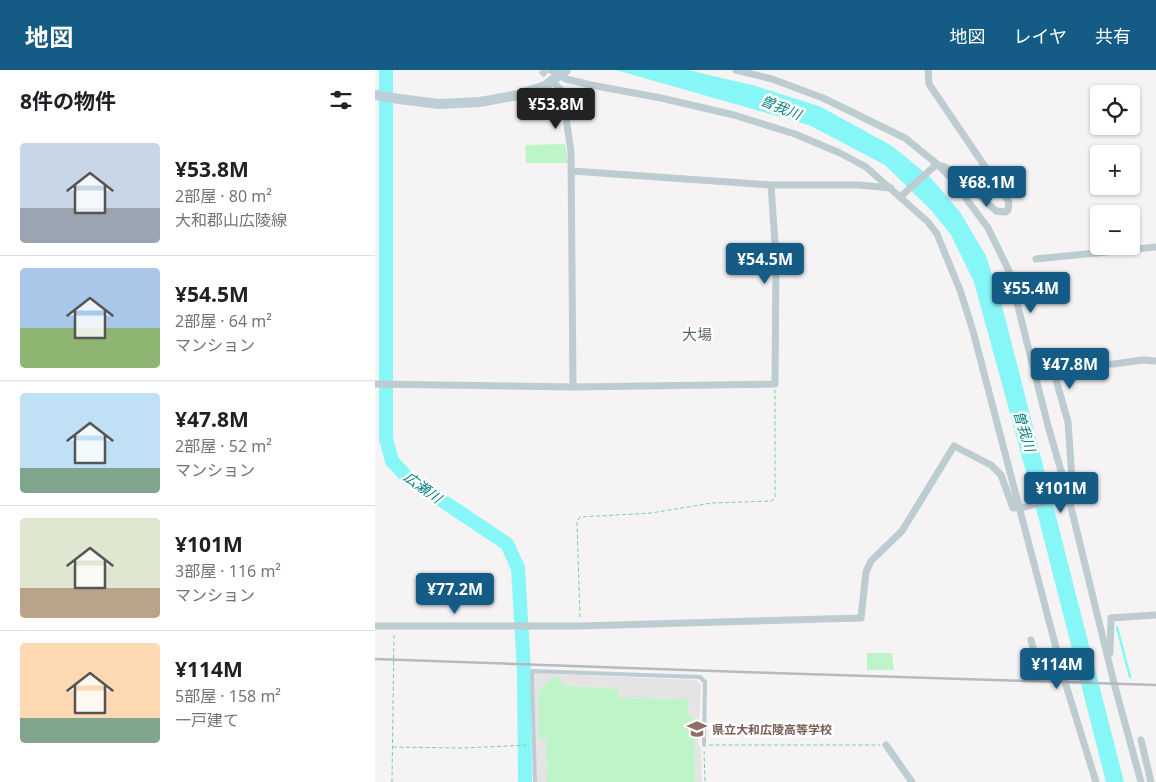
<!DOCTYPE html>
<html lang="ja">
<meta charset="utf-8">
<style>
:root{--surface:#fff;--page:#f6f6f6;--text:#202124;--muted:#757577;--line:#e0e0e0;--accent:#145c85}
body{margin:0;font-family:"Noto Sans","Noto Sans JP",sans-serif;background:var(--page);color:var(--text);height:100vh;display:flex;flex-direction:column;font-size:19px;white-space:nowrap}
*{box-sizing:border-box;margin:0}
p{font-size:16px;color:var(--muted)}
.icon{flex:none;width:28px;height:28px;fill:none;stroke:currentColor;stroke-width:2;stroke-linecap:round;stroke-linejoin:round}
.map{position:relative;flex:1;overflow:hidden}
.drawer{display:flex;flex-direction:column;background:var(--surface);width:375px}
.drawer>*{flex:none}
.buttons{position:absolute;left:715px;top:15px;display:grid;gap:10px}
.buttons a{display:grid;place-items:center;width:50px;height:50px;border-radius:5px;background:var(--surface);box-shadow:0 1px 4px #0004;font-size:25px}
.price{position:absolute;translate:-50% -42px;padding:0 11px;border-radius:5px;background:var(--accent);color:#fff;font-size:16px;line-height:32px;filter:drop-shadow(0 1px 2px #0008)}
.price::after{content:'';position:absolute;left:50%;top:30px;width:15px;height:11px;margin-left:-8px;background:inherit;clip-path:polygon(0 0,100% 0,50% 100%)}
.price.active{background:#222;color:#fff}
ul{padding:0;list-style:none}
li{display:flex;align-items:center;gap:15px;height:125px;padding:0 20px}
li+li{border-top:1px solid var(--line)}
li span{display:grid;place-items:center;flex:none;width:140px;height:100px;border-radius:5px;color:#555}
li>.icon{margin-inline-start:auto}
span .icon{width:60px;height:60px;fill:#fffc;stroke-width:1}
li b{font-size:21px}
h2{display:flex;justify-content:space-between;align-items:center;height:60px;padding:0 20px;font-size:21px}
header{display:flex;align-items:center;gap:30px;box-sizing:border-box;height:70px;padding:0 25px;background:var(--accent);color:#fff}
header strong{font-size:24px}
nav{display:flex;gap:28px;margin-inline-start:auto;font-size:18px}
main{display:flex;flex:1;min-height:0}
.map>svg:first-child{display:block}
</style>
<header>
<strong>地図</strong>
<nav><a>地図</a><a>レイヤ</a><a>共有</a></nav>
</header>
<main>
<section class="drawer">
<h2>8件の物件<svg class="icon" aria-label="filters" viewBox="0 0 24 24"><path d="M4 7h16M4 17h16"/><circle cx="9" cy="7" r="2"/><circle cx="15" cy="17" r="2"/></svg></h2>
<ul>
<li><span style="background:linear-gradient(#c9d6e8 65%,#9aa5b1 0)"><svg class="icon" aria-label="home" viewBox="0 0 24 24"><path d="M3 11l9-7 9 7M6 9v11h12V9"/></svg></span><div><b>¥53.8M</b><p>2部屋 · 80 m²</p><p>大和郡山広陵線</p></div></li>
<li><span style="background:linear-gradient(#a9c7e8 60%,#8fb573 0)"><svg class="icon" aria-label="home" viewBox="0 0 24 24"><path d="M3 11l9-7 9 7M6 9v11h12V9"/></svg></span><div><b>¥54.5M</b><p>2部屋 · 64 m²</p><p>マンション</p></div></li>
<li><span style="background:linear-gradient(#bfe0f5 75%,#7fa58c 0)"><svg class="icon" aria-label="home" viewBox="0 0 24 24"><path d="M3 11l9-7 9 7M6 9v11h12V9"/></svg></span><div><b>¥47.8M</b><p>2部屋 · 52 m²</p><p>マンション</p></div></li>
<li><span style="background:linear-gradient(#dfe7d0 70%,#b9a48a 0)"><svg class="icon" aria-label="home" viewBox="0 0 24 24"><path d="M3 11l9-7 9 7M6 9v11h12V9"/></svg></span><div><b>¥101M</b><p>3部屋 · 116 m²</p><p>マンション</p></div></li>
<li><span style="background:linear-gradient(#ffd9b3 75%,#7fa58c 0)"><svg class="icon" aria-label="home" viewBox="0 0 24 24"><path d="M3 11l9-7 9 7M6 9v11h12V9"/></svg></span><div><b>¥114M</b><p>5部屋 · 158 m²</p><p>一戸建て</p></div></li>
</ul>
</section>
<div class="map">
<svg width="781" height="712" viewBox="0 0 781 712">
<rect width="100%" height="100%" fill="#f5f3f3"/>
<!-- education -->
<path fill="#e6e3e5" d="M159 603 321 610 326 615 323 673 326 678 327 712H320L319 649 313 643 314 629 243 628V619L186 615 177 608 165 669H171L172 712H162Z"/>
<!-- green -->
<g fill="#bef5c8">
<path d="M190 74 193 93H151L150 75Z"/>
<path d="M492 583H517L519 600H492Z"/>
<path d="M177 608H186V615L243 619V628L314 629 313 643 319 649 320 712H172L171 669H164V621Z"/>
</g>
<!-- water -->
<path fill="#86f6f7" d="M241 0H313L381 16 446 37 517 76 556 108 585 142 611 186 626 232 749 712H731L662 442 599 212 576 165 557 141 510 95 434 55Z"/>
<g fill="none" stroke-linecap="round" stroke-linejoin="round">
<!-- stream -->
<path stroke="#86f6f7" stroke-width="2.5" d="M742 557 755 607"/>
<!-- river -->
<path stroke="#86f6f7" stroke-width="14" d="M11 0V369L17 391 32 407 132 474 143 498 149 601 150 712"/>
<!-- street-tunnel -->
<path stroke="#cacdcf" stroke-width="7" stroke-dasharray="7 3.5" stroke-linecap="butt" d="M166 0 178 12"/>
<!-- path -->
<g stroke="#71d891" stroke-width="1" stroke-dasharray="4 2.5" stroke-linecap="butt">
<path d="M205 547 202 452 205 447 276 443 337 433 397 431 400 427V320"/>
<path d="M334 675H505"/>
<path d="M18 677 88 678 154 675"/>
<path d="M329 681 330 712"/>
<path d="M17 712 19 563"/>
</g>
<!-- lane -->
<path stroke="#bcccd0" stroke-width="4" d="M160 712 157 601 325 607 330 612 329 675"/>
<!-- street -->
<g stroke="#bcccd0" stroke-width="7">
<path d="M176 0 191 9 216 15 286 28 359 45 420 64 465 83 491 97 553 152 562 164 585 220 598 261 690 612 721 712"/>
<path d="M361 0 397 9 448 28 530 68 562 94 575 107 613 158 634 201 672 352 693 425 739 613 766 712"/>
<path d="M553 0 554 14 634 132 633 140 631 142 621 141 578 101 567 96"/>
<path d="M178 12 187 21 196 82 198 317"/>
<path d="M197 101 396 115H484L516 118"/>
<path d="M525 127 562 94"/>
<path d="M661 189 781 177"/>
<path d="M0 314 198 317 400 314 401 189 396 115"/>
<path d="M0 556H205L486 548 491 502 496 491 527 461 579 376 616 395 626 405 638 438 650 437 693 425 698 422 693 352 678 299 684 296 739 294 767 290 781 291"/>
<path d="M656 570 659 582 682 594 686 601"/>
<path d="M735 583 736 548 781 545"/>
<path d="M766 670 776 712"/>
<path d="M511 675 537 712"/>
</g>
<!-- secondary -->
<path stroke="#bdced6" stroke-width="10" d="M0 25 24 29 64 34 105 32 143 25 170 16 191 0"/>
<!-- rail -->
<path stroke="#b4babe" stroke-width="2.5" d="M0 589 398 603 781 615"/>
</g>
<!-- icons -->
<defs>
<symbol id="school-bare" viewBox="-9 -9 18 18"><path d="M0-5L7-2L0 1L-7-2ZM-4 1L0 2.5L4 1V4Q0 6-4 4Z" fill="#8d6e63" stroke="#fff" stroke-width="2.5" paint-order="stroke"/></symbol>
</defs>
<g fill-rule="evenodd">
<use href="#school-bare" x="308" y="645" width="28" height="28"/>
</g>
<g text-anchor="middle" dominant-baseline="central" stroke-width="5" stroke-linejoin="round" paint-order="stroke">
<!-- education labels -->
<g font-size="12" font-weight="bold" fill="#785e54" stroke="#fff" text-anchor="start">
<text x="337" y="659">県立大和広陵高等学校</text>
</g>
<!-- water labels -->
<g font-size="14" font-style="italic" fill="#068081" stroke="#fff">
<text transform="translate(406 37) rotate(22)">曽我川</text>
<text transform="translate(650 361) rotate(73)">曽我川</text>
<text transform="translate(48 417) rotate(36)">広瀬川</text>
</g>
<!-- quarter labels -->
<g font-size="15" fill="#5e6569" stroke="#fff">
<text x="322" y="264">大場</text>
</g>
</g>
</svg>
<div class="buttons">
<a><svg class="icon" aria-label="locate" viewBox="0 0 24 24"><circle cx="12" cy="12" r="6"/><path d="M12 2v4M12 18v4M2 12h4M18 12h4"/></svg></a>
<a>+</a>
<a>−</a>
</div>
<b class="price active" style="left:181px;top:60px">¥53.8M</b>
<b class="price" style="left:612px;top:138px">¥68.1M</b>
<b class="price" style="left:390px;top:215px">¥54.5M</b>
<b class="price" style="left:656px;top:244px">¥55.4M</b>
<b class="price" style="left:695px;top:320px">¥47.8M</b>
<b class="price" style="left:686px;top:444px">¥101M</b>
<b class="price" style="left:80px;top:545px">¥77.2M</b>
<b class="price" style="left:682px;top:620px">¥114M</b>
</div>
</main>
